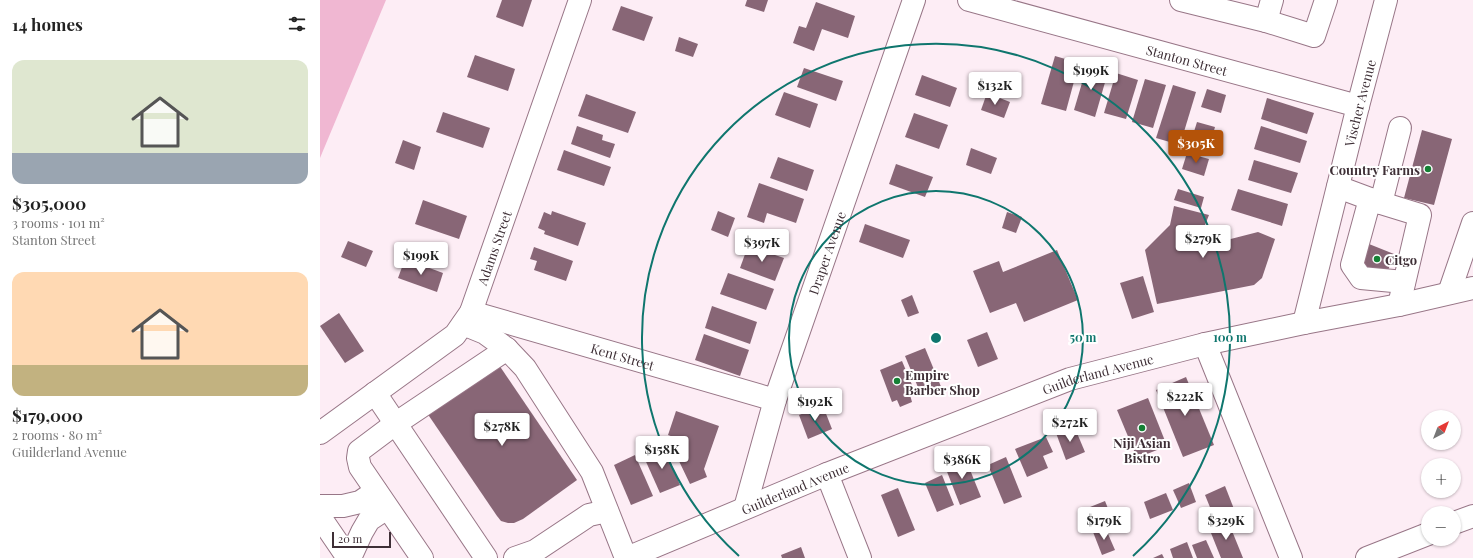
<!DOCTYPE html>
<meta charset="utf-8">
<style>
:root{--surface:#fff;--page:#f6f6f6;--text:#222;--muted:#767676;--accent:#b45309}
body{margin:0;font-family:"Playfair Display",serif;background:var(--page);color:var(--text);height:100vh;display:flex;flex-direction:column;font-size:15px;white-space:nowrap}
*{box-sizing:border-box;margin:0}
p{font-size:13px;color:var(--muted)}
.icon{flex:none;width:22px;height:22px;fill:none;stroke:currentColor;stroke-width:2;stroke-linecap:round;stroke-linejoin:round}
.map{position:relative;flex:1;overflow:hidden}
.sheet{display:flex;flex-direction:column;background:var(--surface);width:320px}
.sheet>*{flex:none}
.needle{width:26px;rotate:42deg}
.tools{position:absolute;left:1101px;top:410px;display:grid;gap:8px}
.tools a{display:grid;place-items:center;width:40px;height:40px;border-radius:50%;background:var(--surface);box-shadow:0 1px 3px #0004;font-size:20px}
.scale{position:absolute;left:12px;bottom:10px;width:59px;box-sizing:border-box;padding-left:4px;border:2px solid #3e2f36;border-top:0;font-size:11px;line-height:14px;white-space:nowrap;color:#3e2f36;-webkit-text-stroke:3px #fff;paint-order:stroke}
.price{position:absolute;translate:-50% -34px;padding:0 9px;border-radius:4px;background:#fff;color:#222;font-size:13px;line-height:26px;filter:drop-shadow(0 1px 2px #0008)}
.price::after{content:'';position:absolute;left:50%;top:24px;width:12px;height:9px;margin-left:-6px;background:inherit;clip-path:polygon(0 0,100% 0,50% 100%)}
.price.current{background:var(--accent);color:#fff}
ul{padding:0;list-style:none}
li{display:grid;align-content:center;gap:8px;height:212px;padding:0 12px}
li span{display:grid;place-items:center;height:124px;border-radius:12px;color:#555}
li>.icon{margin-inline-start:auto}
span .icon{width:72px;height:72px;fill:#fffc;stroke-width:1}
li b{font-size:17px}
h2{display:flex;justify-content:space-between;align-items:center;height:48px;padding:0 12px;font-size:17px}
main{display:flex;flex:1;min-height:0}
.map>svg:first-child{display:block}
</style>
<main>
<section class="sheet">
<h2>14 homes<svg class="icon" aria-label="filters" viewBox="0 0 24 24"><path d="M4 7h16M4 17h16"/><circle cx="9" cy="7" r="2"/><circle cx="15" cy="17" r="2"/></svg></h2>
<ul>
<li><span style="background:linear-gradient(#dfe7d0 75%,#9aa5b1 0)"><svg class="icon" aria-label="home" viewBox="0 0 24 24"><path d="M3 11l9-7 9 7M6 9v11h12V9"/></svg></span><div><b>$305,000</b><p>3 rooms · 101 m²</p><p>Stanton Street</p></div></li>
<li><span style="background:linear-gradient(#ffd9b3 75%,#c2b280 0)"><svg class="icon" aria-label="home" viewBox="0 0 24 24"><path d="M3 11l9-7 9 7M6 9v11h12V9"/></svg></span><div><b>$179,000</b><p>2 rooms · 80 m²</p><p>Guilderland Avenue</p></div></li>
</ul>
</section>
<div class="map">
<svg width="1153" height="558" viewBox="0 0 1153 558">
<rect width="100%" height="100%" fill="#fdedf5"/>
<!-- green -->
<path fill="#f0b7d2" d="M0 0H66L0 158Z"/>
<!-- building -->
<g fill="#886676">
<path d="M182 0H212L203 27 176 17Z"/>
<path d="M427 0H448L444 12 425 6Z"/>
<path d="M496 2 535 16 528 38 502 29 494 51 473 43 479 26 486 28Z"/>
<path d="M301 6 333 17 324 41 292 30Z"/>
<path d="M359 37 378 44 373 57 355 51Z"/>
<path d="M155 55 195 69 188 91 147 77Z"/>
<path d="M735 56 759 63 746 111 721 104Z"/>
<path d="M767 66 788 72 775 117 754 110Z"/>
<path d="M484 68 523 81 516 101 477 87Z"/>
<path d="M796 73 818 80 806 119 784 113Z"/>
<path d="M602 75 637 88 630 107 595 95Z"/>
<path d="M825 79 846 85 833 128 812 122Z"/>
<path d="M853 85 876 92 860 145 836 138Z"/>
<path d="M887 89 906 95 901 113 881 107Z"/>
<path d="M464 92 498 104 490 128 455 115Z"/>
<path d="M667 93 690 102 684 118 661 110Z"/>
<path d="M266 94 316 112 308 133 258 116Z"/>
<path d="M947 98 994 113 987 134 941 119Z"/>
<path d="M123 112 170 128 163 148 116 132Z"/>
<path d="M594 113 628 125 619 149 585 137Z"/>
<path d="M877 122 895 127 890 144 872 138Z"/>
<path d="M257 126 283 135 282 140 295 144 290 158 251 144Z"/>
<path d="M941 126 987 141 980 163 934 149Z"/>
<path d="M1102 130 1132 139 1114 205 1084 198Z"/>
<path d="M83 140 101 147 94 170 75 163Z"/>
<path d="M651 148 677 158 671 174 646 165Z"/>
<path d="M244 150 291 167 284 186 237 170Z"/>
<path d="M867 153 889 159 884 176 862 169Z"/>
<path d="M458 157 494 170 487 191 450 178Z"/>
<path d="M934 160 978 173 971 193 928 180Z"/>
<path d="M576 164 613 177 605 197 569 184Z"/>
<path d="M439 183 484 199 476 223 447 213 444 223 427 217Z"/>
<path d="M858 189 884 197 881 208 854 200Z"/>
<path d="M918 189 968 204 962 226 911 210Z"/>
<path d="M103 200 147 216 139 239 95 224Z"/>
<path d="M854 206 889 215 883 230 897 226 899 242 938 232 955 239 942 278 934 285 837 304 825 250 850 225Z"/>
<path d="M232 211 266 223 258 246 224 234 225 231 218 228 224 212 231 215Z"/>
<path d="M398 211 415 218 408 237 391 230Z"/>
<path d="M687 212 702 217 696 233 682 228Z"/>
<path d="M545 224 590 240 583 258 539 242Z"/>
<path d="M28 241 53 251 46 267 21 257Z"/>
<path d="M1049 244 1074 254 1066 276 1040 264Z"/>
<path d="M428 246 464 258 455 281 420 268Z"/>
<path d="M214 247 253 261 246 281 214 270 217 261 210 259Z"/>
<path d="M737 250 758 300 704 322 696 303 670 313 653 271 679 261 683 272Z"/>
<path d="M85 259 123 273 117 292 78 278Z"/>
<path d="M408 273 454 289 446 310 400 294Z"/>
<path d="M823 276 834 312 812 319 800 283Z"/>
<path d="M592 295 599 313 588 317 581 300Z"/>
<path d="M392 306 437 322 430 344 385 328Z"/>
<path d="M19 313 44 351 25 363 0 326Z"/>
<path d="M667 332 678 359 658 367 647 340Z"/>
<path d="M384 334 429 350 420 376 375 360Z"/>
<path d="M605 348 622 389 602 397 585 356Z"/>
<path d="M582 361 595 392 590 395 592 402 580 407 577 400 572 402 560 370Z"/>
<path d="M179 365 257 480 203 519 194 523H188L181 521 177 516 107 413Z"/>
<path d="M866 377 894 445 863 457 836 390Z"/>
<path d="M828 398 847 446 817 458 797 410Z"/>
<path d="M503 406 512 429 488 439 479 415Z"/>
<path d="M356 411 399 426 384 469 387 477 370 484 358 459 364 441 348 435Z"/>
<path d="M754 426 765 452 746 460 736 433Z"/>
<path d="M726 437 733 452 723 456 728 468 707 477 695 449Z"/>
<path d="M344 446 360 485 340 493 323 455Z"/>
<path d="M315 455 333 496 311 505 294 465Z"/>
<path d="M644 455 661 497 640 505 624 464Z"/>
<path d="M686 457 702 497 684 504 668 465Z"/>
<path d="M622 475 634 505 617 512 605 483Z"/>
<path d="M869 483 876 502 861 508 853 490Z"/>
<path d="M905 486 914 509 894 517 885 495Z"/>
<path d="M578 488 595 530 578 537 561 495Z"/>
<path d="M846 493 853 510 830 519 824 502Z"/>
<path d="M785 501 789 511 769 519 765 509Z"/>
<path d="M908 521 923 558H901L889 528Z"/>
<path d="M785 527 795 550 782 555 773 532Z"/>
<path d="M886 540 894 558H877L872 545Z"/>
<path d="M867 542 873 558H853L850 549Z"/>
<path d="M481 547 485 558H462L461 555Z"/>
<path d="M842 554 844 558H833Z"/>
</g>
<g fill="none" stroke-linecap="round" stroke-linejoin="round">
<defs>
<g id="minor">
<path id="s1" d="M649 0 1038 106"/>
<path d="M861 0 946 21 952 0"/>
<path d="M946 21 994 36 1006 0"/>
<path d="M1018 187 1061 203 1080 128"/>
<path d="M1050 199 1032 265 1041 278 1084 282"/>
<path d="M1061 203 1100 215 1079 305"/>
<path d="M1129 293 1153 223"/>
<path id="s2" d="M151 312 455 400"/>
<path id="s3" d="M984 323 1038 106 1066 0"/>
<path d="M143 324 165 333 187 349 205 368 272 472 306 558"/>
<path d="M885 344 971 558"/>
<path d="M55 393 166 558"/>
<path id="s4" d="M0 433 135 335 151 312 260 0"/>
<path d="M507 474 540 558"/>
<path d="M0 506H23L40 502 56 491"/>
<path id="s5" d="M425 508 455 400 594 0"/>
<path d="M1134 523 1153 516"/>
<path d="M30 558 42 532 49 520 67 508"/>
<path d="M102 558 40 467 38 458 39 451 75 424 187 349"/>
<path d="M195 558 215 551 269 515 287 511"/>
<path id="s6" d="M307 558 507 474 750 379 885 344 984 323 1079 305 1153 288"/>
<path d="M1047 558 1108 534"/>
</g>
<path id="major" d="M0 517 28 558"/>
</defs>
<!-- minor casing -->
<use href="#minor" stroke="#987687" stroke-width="24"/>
<!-- major casing -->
<use href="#major" stroke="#987687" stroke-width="24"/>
<!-- minor -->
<use href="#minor" stroke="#fff" stroke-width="22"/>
<!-- major -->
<use href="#major" stroke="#fff" stroke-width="22"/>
</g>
<!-- distance rings -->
<g fill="none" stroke="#0f766e" stroke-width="2">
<circle cx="616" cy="338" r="147"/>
<path d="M419 556A294 294 0 1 1 813 556"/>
</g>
<!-- markers -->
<g fill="#158035" stroke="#fff" stroke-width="1.5">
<circle cx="1108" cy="169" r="4"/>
<circle cx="1057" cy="259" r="4"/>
<circle cx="577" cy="381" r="4"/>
<circle cx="822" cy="428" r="4"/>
</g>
<g text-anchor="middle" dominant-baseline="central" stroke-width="4" stroke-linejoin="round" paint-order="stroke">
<!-- street labels -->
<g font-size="13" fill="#3e2f36" stroke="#fff">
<text stroke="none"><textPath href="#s1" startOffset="226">Stanton Street</textPath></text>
<text stroke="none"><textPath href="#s3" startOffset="227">Vischer Avenue</textPath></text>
<text stroke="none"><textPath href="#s4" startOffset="263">Adams Street</textPath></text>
<text stroke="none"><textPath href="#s5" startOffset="268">Draper Avenue</textPath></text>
<text stroke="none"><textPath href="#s2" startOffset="158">Kent Street</textPath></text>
<text stroke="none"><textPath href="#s6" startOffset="506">Guilderland Avenue</textPath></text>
<text stroke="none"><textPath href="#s6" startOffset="182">Guilderland Avenue</textPath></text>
</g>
<!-- poi labels -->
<g font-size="13" font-weight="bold" fill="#3e2f36" stroke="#fff" text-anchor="start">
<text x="1100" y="169" text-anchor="end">Country Farms</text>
<text x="1065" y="259">Citgo</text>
<text x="585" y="374">Empire<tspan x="585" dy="15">Barber Shop</tspan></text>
<text x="822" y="442" text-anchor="middle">Niji Asian<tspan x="822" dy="15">Bistro</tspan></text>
</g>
</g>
<circle cx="616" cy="338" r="6" fill="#0f766e" stroke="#fff" stroke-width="2"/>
<g font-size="12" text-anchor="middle" font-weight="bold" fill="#0f766e" stroke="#fff" stroke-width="4" stroke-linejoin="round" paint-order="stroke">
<text x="763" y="342">50 m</text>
<text x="910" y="342">100 m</text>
</g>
</svg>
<div class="tools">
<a><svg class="needle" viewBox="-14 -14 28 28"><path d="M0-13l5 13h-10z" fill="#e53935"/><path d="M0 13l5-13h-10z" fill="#767676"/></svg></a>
<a>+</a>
<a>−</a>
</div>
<div class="scale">20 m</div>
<b class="price" style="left:771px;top:91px">$199K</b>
<b class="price" style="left:675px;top:106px">$132K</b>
<b class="price current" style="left:876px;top:164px">$305K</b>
<b class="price" style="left:883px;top:259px">$279K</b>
<b class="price" style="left:442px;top:263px">$397K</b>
<b class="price" style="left:101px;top:276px">$199K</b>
<b class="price" style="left:865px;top:417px">$222K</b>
<b class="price" style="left:495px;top:422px">$192K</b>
<b class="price" style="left:750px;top:443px">$272K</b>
<b class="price" style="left:182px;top:447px">$278K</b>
<b class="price" style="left:342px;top:470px">$158K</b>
<b class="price" style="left:642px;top:480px">$386K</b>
<b class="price" style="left:784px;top:541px">$179K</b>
<b class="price" style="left:906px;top:541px">$329K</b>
</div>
</main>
